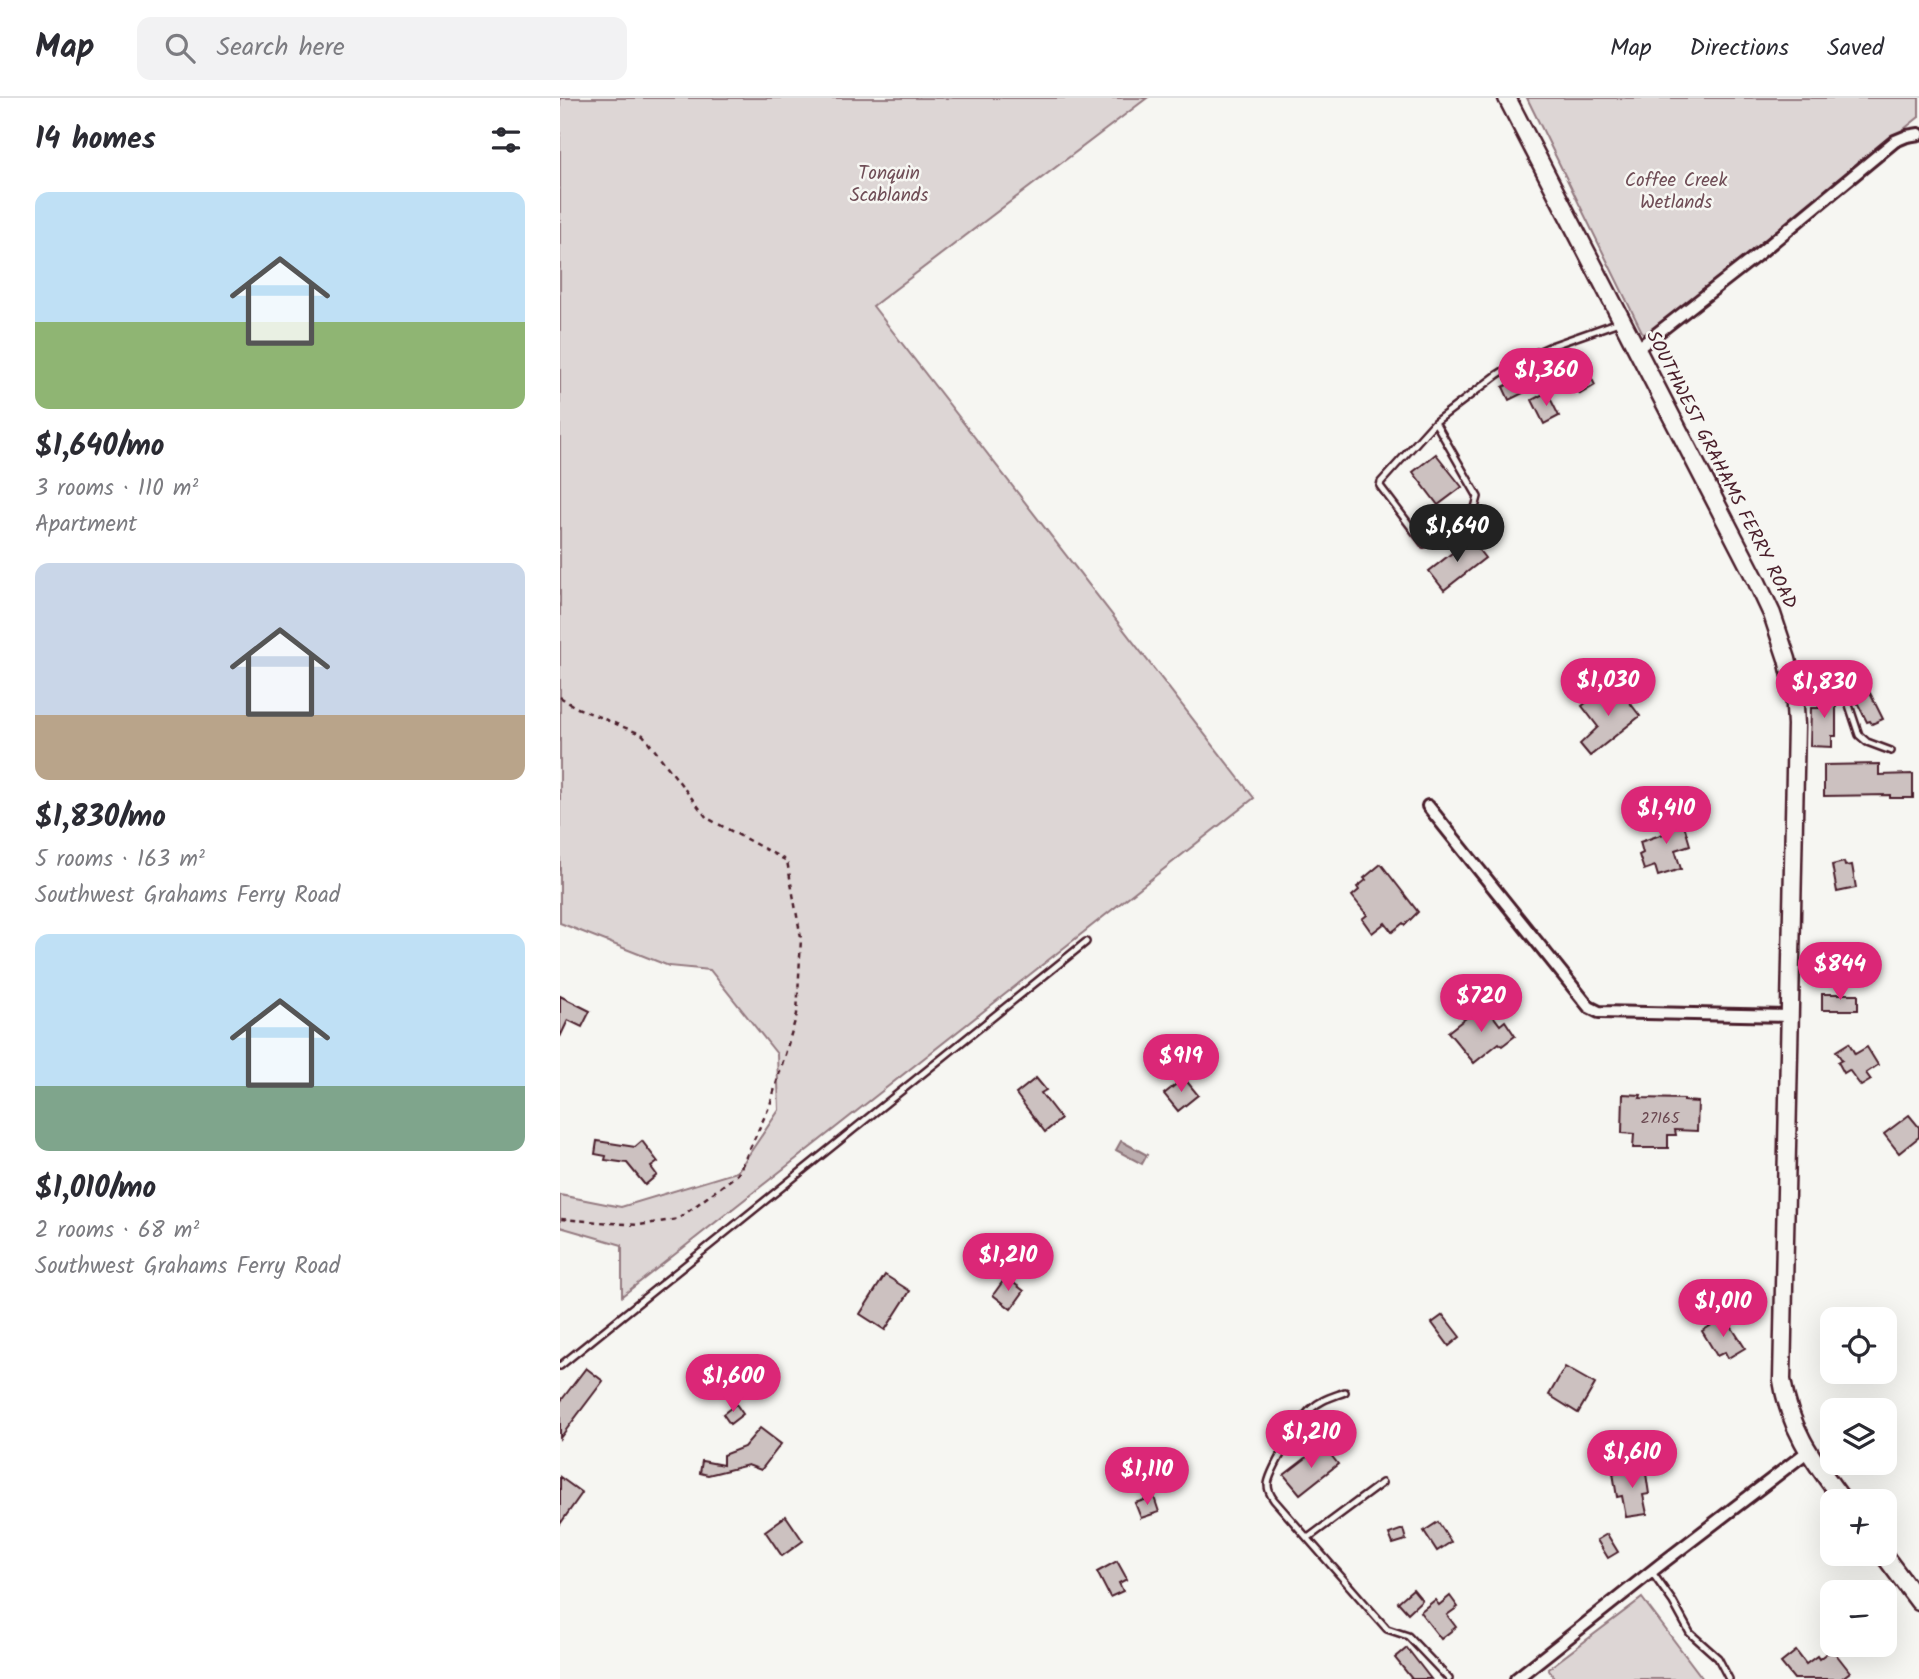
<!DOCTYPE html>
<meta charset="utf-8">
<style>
:root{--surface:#fff;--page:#f2f2f3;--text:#2b2b33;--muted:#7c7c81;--line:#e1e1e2;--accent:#db2777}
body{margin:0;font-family:Kalam,sans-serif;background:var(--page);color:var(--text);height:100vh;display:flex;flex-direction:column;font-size:26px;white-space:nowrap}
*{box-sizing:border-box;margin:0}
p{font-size:23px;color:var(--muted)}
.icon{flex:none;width:38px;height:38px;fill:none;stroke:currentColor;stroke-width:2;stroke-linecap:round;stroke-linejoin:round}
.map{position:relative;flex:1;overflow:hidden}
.sheet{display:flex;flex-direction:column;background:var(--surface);width:560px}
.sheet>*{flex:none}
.fabs{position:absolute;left:1260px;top:1209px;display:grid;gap:14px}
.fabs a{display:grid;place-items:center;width:77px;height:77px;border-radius:14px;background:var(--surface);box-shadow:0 7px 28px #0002;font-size:35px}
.price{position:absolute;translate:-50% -60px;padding:0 16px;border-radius:24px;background:var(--accent);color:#fff;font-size:23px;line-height:46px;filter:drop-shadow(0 2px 4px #0008)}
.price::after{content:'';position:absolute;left:50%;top:42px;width:21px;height:16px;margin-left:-10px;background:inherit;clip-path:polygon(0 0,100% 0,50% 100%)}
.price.on{background:#222;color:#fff}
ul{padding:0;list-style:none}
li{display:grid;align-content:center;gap:14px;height:371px;padding:0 35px}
li span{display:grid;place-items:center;height:217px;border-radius:14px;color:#555}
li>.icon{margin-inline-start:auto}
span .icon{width:126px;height:126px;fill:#fffc;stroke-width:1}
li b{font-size:30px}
h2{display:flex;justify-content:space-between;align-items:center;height:84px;padding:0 35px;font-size:30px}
header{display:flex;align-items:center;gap:42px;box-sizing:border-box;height:98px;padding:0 35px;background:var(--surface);border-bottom:2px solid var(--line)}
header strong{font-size:33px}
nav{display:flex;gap:38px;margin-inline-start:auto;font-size:24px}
.search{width:490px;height:63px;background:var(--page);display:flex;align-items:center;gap:18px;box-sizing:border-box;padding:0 24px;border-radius:14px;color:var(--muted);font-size:26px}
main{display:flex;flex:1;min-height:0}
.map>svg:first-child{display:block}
</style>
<header>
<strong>Map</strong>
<div class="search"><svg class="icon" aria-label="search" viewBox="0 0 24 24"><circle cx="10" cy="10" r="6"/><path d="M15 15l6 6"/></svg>Search here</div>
<nav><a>Map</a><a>Directions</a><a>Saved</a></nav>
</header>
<main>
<section class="sheet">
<h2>14 homes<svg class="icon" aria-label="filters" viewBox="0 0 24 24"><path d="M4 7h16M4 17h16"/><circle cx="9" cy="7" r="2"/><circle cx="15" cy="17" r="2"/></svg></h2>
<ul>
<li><span style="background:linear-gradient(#bfe0f5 60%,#8fb573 0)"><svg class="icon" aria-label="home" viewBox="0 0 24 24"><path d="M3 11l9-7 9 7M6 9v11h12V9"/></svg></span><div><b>$1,640/mo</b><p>3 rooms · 110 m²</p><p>Apartment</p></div></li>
<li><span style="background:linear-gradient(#c9d6e8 70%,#b9a48a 0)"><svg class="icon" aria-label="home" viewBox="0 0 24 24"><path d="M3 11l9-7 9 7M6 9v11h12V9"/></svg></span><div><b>$1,830/mo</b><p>5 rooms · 163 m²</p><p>Southwest Grahams Ferry Road</p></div></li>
<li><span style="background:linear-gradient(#bfe0f5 70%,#7fa58c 0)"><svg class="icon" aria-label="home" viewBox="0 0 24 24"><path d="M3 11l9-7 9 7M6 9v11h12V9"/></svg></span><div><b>$1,010/mo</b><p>2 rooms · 68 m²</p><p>Southwest Grahams Ferry Road</p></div></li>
</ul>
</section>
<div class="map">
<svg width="1359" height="1581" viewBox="0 0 1359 1581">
<rect width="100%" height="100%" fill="#f6f6f2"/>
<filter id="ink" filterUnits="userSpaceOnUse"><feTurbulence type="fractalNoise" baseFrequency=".0143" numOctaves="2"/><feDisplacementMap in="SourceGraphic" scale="14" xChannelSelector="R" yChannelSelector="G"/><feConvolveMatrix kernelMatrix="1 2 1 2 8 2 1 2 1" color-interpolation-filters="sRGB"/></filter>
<g filter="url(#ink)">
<!-- green -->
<g fill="#ddd6d5" stroke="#947a80" stroke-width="2">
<path d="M0 0H587L313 208 694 700 62 1198V1147L0 1129V1097L61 1109 177 1074 219 1012 217 956 150 872 109 868 0 825Z"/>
<path d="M967 0H1359V19L1084 238Z"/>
<path d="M1082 1500 1143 1581H995L988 1571Z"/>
</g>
<!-- water -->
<path fill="#bbadae" stroke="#8e747a" stroke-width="2" d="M561 1043 587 1057 582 1066 556 1052Z"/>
<!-- building -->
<g fill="#ccc1c0" stroke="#4a1f2b" stroke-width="2">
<path d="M1025 267 1035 287 1020 296 1009 276Z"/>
<path d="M960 280 967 293 949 302 943 289Z"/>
<path d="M987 294 999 318 984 326 972 302Z"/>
<path d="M876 356 902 389 878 407 853 374Z"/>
<path d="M910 441 925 460 884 492 869 473Z"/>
<path d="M1046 589 1054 597 1060 592 1080 618 1030 658 1020 646 1038 629 1022 608Z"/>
<path d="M1307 589 1323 621 1312 626 1310 623 1307 624 1293 596Z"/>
<path d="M1259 590H1271L1272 606 1276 604V638H1272V649L1250 648 1251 610H1259Z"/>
<path d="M1319 666V677L1353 676V700H1330V697L1264 698V667Z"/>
<path d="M1119 710 1130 747 1115 752 1121 771 1098 778 1095 768 1084 772 1079 757 1083 755 1080 744 1109 734 1103 715Z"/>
<path d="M1284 764 1285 768 1292 767 1296 790 1277 794 1272 767Z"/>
<path d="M821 766 858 814 845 827 843 825 832 834 825 825 812 835 802 821 807 817 792 798 799 792 797 789 806 782 804 780Z"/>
<rect x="1262" y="896" width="36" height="16"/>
<path d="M0 898 30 913 22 929 8 922 0 939Z"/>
<path d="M924 906 940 927 945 923 955 938 942 948 939 945 914 965 888 934Z"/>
<path d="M1289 945 1295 956 1307 949 1318 967 1306 975 1311 982 1301 988 1289 972 1284 975 1278 964 1282 962 1276 953Z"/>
<path d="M476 980 486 992 481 995 501 1021 485 1034 456 996Z"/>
<path d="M624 980 638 997 618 1013 604 996Z"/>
<path d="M1063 996 1081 997 1080 1000 1124 1001V1003L1138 1004 1137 1033 1115 1032 1116 1037H1108V1050H1073L1074 1036 1062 1035Z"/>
<path d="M1349 1017 1359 1029V1039L1339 1055 1324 1036Z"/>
<path d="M37 1043 75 1049 82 1043 98 1064 91 1069 97 1077 85 1087 67 1065 45 1062 46 1058 35 1056Z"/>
<path d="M325 1177 350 1193 325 1232 300 1216Z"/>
<path d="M446 1179 464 1193 451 1211 433 1197Z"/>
<path d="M883 1217 900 1239 889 1248 872 1225Z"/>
<path d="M1165 1219 1185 1250 1168 1260 1165 1254 1157 1258 1142 1233Z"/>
<path d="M1005 1269 1035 1286 1018 1315 989 1297Z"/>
<path d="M26 1270 43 1283 0 1340V1304Z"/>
<path d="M176 1306 183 1316 170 1326 163 1316Z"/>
<path d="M200 1330 221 1346 201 1372 188 1367 148 1377 140 1375 142 1363 163 1367V1357L184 1349Z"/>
<path d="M763 1347 778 1366 740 1396 724 1377Z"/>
<path d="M1085 1369 1089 1396 1083 1397 1087 1416 1066 1419 1062 1398 1057 1399 1053 1375Z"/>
<path d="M0 1379 22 1395 0 1426Z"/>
<path d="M594 1399 599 1414 581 1420 575 1405Z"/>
<path d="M226 1418 243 1443 222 1458 205 1433Z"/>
<path d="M878 1424 891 1444 877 1453 864 1433Z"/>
<path d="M843 1431 846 1442 833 1446 829 1436Z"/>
<path d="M1047 1436 1058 1454 1048 1460 1037 1442Z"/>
<path d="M557 1463 567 1481 559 1485 563 1493 550 1499 537 1474Z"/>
<path d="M853 1491 862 1502 848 1515 838 1504Z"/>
<path d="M890 1498 898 1509 887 1517 896 1529 881 1541 860 1514 875 1502 879 1507Z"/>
<path d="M847 1550 871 1581H852L835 1560Z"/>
<path d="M1272 1551 1290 1574 1281 1581H1234L1221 1565 1236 1553 1246 1566 1257 1558 1259 1561Z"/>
</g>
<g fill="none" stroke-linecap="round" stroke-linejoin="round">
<defs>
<g id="service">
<path d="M875 324 918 399 915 410 868 445 864 446 820 388 821 384 875 324 937 277 962 261 991 248 1059 224"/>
<path d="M1235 583 1275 579 1281 583 1299 637 1307 644 1331 653"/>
<path d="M0 1268 526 844"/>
<path d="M785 1294C772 1299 760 1302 751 1311 741 1320 708 1375 708 1387 708 1393 711 1398 714 1402L827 1531 848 1538 889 1581"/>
<path d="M748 1440 822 1385"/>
<path d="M1091 1473 1113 1504 1130 1535 1158 1560 1169 1581"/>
</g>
<g id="minor">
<path d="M1077 251 1196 158 1335 43 1347 38 1359 36"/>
<path d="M868 708 1029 909 1039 914 1229 918"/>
<path d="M956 1581 1101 1466 1247 1354"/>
</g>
<g id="secondary">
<path d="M947 0 1197 484 1212 516 1227 561 1234 591 1236 627 1222 1282C1230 1333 1254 1363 1284 1404"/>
<path d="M1323 1456 1359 1504"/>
</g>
</defs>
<!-- service casing -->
<use href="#service" stroke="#4a1f2b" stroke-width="10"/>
<!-- minor casing -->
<use href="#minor" stroke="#4a1f2b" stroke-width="16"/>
<!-- secondary casing -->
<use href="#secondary" stroke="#4a1f2b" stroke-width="21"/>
<!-- path -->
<path stroke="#4a1f2b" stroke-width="2.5" stroke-dasharray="5 5" stroke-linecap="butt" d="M0 599 15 609 83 637 147 720 227 763 241 840 237 916 210 1007 178 1076 118 1121 79 1127 0 1121"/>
<!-- service -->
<use href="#service" stroke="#f6f6f2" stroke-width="5"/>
<!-- minor -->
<use href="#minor" stroke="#f6f6f2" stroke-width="10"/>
<!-- secondary -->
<use href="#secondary" stroke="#f6f6f2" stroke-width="16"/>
</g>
</g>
<g text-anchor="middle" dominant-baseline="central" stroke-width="5" stroke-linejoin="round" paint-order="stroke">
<!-- number labels -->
<g font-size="16" fill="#6a4850">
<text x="1100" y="1020">27165</text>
</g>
<!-- park labels -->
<g font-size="19" fill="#6f4d56" stroke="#f6f6f2">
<text x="329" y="76">Tonquin<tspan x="329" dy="22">Scablands</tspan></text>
<text x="1116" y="83">Coffee Creek<tspan x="1116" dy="22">Wetlands</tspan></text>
</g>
<!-- street labels -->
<g font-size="19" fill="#4a1f2b" stroke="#f6f6f2">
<text transform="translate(1161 372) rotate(63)">SOUTHWEST GRAHAMS FERRY ROAD</text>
</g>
</g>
</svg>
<div class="fabs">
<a><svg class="icon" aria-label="locate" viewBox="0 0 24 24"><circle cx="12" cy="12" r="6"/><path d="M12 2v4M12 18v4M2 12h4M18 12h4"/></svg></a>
<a><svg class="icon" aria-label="layers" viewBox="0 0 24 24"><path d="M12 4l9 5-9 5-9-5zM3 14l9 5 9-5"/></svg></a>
<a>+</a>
<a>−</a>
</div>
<b class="price" style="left:986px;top:310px">$1,360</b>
<b class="price on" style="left:897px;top:466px">$1,640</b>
<b class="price" style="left:1048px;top:620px">$1,030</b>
<b class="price" style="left:1264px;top:622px">$1,830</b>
<b class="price" style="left:1106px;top:748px">$1,410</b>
<b class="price" style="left:1280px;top:904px">$844</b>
<b class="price" style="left:921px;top:936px">$720</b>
<b class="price" style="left:621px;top:996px">$919</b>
<b class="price" style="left:448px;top:1195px">$1,210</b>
<b class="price" style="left:1163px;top:1241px">$1,010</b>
<b class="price" style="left:173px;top:1316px">$1,600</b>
<b class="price" style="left:751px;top:1372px">$1,210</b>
<b class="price" style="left:1072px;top:1392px">$1,610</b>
<b class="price" style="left:587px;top:1409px">$1,110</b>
</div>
</main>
